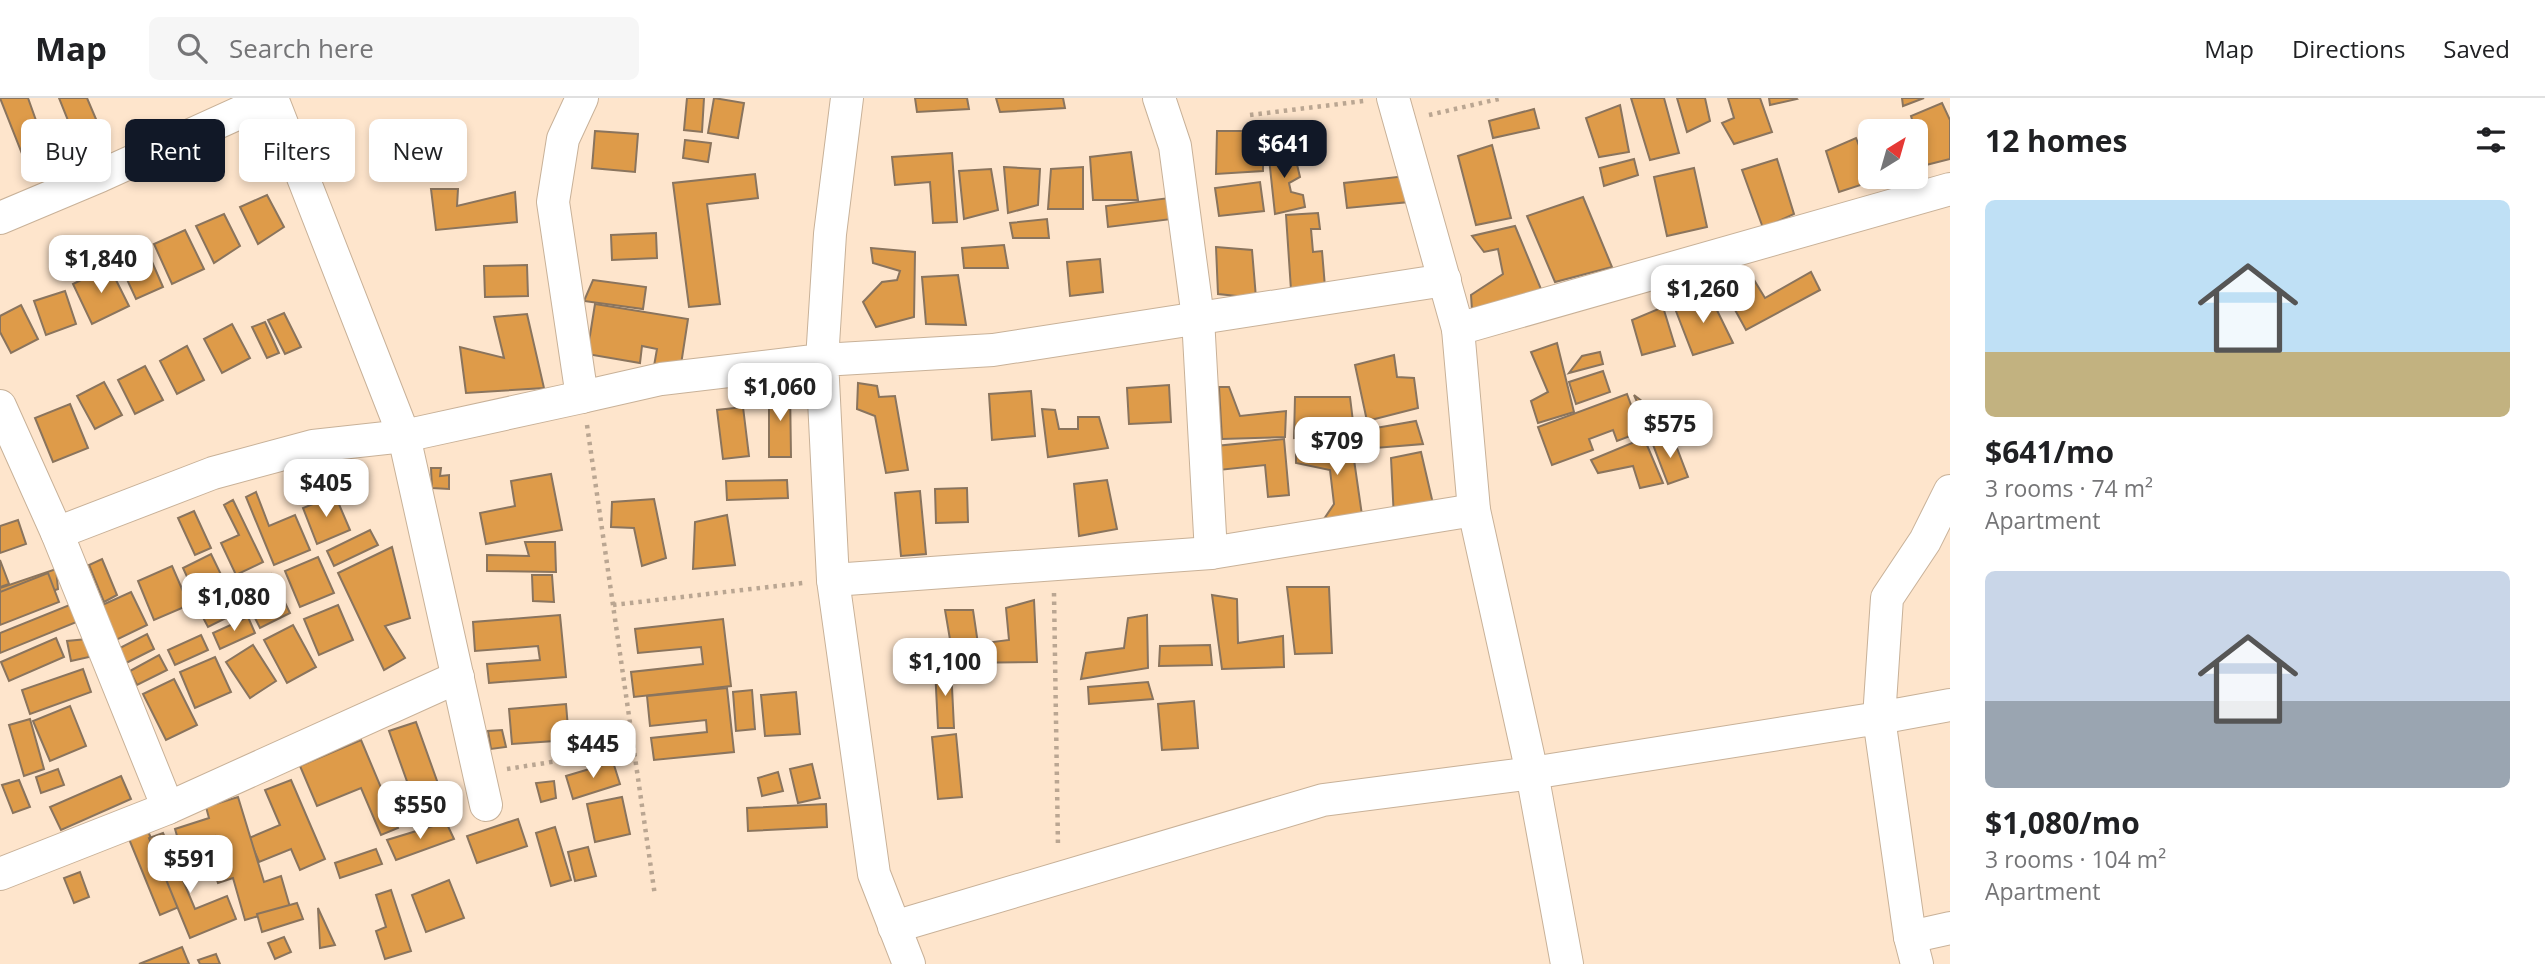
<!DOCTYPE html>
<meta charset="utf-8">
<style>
:root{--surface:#fff;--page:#f6f6f6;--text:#202124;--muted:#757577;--line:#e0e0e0;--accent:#111827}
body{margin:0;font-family:"Open Sans",sans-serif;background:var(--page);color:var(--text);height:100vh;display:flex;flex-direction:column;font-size:26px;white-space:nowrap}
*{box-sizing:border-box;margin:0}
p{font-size:23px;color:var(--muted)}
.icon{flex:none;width:38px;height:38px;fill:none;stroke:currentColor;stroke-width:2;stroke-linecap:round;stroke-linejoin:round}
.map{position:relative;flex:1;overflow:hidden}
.sheet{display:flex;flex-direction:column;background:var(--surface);width:595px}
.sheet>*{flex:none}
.hud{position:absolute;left:21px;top:21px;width:665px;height:63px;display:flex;gap:14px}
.needle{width:46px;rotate:37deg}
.tools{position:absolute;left:1858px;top:21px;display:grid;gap:14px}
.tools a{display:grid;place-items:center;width:70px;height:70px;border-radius:10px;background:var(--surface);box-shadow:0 4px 10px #0003;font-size:35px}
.price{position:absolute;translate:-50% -60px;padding:0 16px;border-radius:14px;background:#fff;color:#222;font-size:23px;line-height:46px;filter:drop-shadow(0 2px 4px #0008)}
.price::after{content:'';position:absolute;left:50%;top:42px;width:21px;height:16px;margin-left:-10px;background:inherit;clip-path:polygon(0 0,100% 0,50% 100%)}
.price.active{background:var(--accent);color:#fff}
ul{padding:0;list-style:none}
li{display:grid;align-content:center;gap:14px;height:371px;padding:0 35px}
li span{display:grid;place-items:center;height:217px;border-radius:10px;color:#555}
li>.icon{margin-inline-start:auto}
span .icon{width:126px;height:126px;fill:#fffc;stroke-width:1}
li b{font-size:30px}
h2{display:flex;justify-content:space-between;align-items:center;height:84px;padding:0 35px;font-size:30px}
.tag{padding:0 24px;border-radius:10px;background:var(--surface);box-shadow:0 4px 10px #0003;font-size:24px;line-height:63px}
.tag.active{background:var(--accent);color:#fff}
header{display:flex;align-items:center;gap:42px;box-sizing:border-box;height:98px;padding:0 35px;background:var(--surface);border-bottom:2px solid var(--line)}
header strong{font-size:33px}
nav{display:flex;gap:38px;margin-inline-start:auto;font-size:24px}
.search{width:490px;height:63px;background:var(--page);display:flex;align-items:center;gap:18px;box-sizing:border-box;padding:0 24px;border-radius:10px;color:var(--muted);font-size:26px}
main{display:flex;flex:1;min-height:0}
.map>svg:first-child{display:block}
</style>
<header>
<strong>Map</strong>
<div class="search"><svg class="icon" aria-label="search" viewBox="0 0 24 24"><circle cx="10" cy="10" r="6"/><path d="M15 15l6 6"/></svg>Search here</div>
<nav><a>Map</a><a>Directions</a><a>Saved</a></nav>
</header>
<main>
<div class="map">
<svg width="1950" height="866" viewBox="0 0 1950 866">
<rect width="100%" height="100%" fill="#fee5cc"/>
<!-- building -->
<g fill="#de9b49" stroke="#8a745d" stroke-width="2">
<path d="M0 0H28L54 73 32 81Z"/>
<path d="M59 0H87L110 54 70 71 53 31 69 25Z"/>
<path d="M687 0H704L702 34 684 32Z"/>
<path d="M714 0 744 5 738 40 708 35Z"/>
<path d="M915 0H967L969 11 917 14Z"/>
<path d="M996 0H1063L1065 10 1000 14Z"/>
<path d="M1631 0H1664L1679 55 1650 62Z"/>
<path d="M1677 0H1705L1710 23 1687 34Z"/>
<path d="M1728 0H1760L1772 34 1734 46 1722 25 1734 20Z"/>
<path d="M1769 0H1796L1797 1 1770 7Z"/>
<path d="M1902 0H1924L1903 8Z"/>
<path d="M1942 5 1950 22V61L1926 67 1911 18Z"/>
<path d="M1620 7 1629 54 1599 59 1586 20Z"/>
<path d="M1534 11 1539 30 1493 40 1489 23Z"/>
<path d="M1900 24 1904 33H1880Z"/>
<path d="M595 33 638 36 635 74 592 70Z"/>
<path d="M1217 33H1263V73L1216 76Z"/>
<path d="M1856 40 1873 83 1839 94 1826 53Z"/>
<path d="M685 42 711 45 708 64 683 60Z"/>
<path d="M1492 47 1511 120 1476 127 1458 58Z"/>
<path d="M1293 50 1300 79 1289 85 1291 94 1303 97 1305 109 1275 116 1268 51Z"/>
<path d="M1131 54 1138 102H1093L1090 59Z"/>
<path d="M952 55 957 124 933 125 930 84 895 87 892 59Z"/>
<path d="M1634 61 1638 77 1604 88 1600 70Z"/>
<path d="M1777 61 1794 116 1763 130 1742 72Z"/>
<path d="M1004 69 1040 71 1038 107 1008 115Z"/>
<path d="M1083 69V111H1048L1051 71Z"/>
<path d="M1694 70 1707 129 1667 138 1654 79Z"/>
<path d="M991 71 998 112 964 121 959 73Z"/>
<path d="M755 76 758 100 707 106 720 206 689 209 673 85Z"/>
<path d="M1406 78 1409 104 1347 110 1344 85Z"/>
<path d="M1260 84 1264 113 1219 118 1215 90Z"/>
<path d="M431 91H458L457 108 515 94 517 124 436 132Z"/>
<path d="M267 97 284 129 258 146 240 109Z"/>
<path d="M1583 99 1612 169 1555 184 1527 118Z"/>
<path d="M1169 100 1172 121 1108 129 1106 108Z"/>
<path d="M1318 115 1320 131H1311L1313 154 1322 153 1325 189 1291 192 1286 117Z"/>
<path d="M224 116 240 148 214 165 196 128Z"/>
<path d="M1047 121 1049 140H1013L1010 125Z"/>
<path d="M1515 128 1541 191 1472 212 1471 197 1503 176 1498 151 1484 154 1472 138Z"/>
<path d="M185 132 204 171 172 186 154 146Z"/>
<path d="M656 135 657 160 612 162 611 137Z"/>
<path d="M1004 147 1008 170H964L962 150Z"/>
<path d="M1216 149 1252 152 1256 200 1218 196Z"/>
<path d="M146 150 163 189 136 201 118 162Z"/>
<path d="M871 150 915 154 914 219 876 229 863 204 882 184 897 182 900 173 873 165Z"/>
<path d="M1100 161 1103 194 1070 198 1067 164Z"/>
<path d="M527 167 528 198 485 199 484 168Z"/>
<path d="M109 168 129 208 92 226 73 186Z"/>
<path d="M1811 174 1820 192 1746 232 1728 199 1754 182 1765 200Z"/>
<path d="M958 177 966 227 926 226 922 179Z"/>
<path d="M593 182 646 189 643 211 584 203Z"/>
<path d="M65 193 76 226 46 237 34 203Z"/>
<path d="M1710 198 1733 245 1693 257 1674 208Z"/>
<path d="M595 206 688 221 680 273 654 268 657 251 642 248 640 265 587 256Z"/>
<path d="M21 207 38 241 11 255 0 234V218Z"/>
<path d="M1663 209 1675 248 1642 257 1632 222Z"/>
<path d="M284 215 301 249 285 256 268 222Z"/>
<path d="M527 216 544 290 466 295 460 249 504 260 494 219Z"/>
<path d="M265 224 279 255 267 260 252 229Z"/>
<path d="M232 226 250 260 222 275 204 241Z"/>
<path d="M1557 245 1574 314 1538 325 1531 303 1548 294 1531 254Z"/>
<path d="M187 248 204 282 177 296 160 263Z"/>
<path d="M1600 254 1603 266 1569 275 1582 258Z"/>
<path d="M1394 257 1397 279 1414 280 1418 310 1367 323 1355 267Z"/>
<path d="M145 268 163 302 135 316 118 282Z"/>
<path d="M1603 273 1610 294 1576 306 1569 284Z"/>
<path d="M104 284 122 317 95 331 77 298Z"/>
<path d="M858 285 877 288 879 299 895 298 908 372 886 375 875 318 857 311Z"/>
<path d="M1169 287 1171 324 1129 326 1127 290Z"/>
<path d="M1219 289H1229L1240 318 1286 313 1285 339 1222 341Z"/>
<path d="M769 290H790L791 359H769Z"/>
<path d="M1031 293 1035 338 992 342 989 296Z"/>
<path d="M1627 296 1641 334 1617 343 1613 332 1589 341 1593 352 1552 367 1538 329Z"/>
<path d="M1634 297 1673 327 1651 336Z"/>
<path d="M1295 299H1350L1354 332 1294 340Z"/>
<path d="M70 306 88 350 53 364 35 320Z"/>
<path d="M743 309 749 358 723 361 717 312Z"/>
<path d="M1042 311 1055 312 1059 331H1078V319H1099L1108 350 1048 359Z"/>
<path d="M1416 323 1423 346 1363 351 1364 332Z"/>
<path d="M1672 337 1688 379 1668 386 1652 344Z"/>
<path d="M1644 340 1663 385 1640 390 1633 368 1598 375 1591 362Z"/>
<path d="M1284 341 1289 397 1268 399 1265 367 1219 372 1216 348Z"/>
<path d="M1351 341 1363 424 1324 421 1334 406 1330 372 1296 365V351Z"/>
<path d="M1421 354 1434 410 1394 421 1391 360Z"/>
<path d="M345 357 359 396 343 402 329 363Z"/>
<path d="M431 370H441L440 378 449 377V391L432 390Z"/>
<path d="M551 376 562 432 486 446 480 415 515 408 511 383Z"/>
<path d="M787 382 788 400 727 402 726 383Z"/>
<path d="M1107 382 1117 431 1079 438 1074 386Z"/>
<path d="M967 390 968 424 936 425 935 391Z"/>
<path d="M920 393 926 456 901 458 895 395Z"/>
<path d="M256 394 269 428 295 417 310 452 274 467 246 399Z"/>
<path d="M335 397 350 432 317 446 303 410Z"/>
<path d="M654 401 666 460 642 468 634 430 611 429 612 404Z"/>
<path d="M233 402 263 464 236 477 221 445 239 437 224 407Z"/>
<path d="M194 413 211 450 195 457 178 420Z"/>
<path d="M727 417 735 467 693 471 695 424Z"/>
<path d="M18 422 26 446 0 455V428Z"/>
<path d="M370 432 378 447 334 468 327 453Z"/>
<path d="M525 444H555L556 474 487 473V457L529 458Z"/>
<path d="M392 449 410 520 385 528 405 560 384 572 338 475Z"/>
<path d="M211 456 228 491 199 505 183 470Z"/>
<path d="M318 459 334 495 300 509 285 473Z"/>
<path d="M102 461 117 497 104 504 89 467Z"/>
<path d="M0 462 9 486 0 489Z"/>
<path d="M172 468 189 507 154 522 138 483Z"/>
<path d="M56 471 58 491 0 512V490Z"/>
<path d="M48 475 59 504 0 527V494Z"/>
<path d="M271 476 290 515 260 530 240 490Z"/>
<path d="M532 477H552L554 504 533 503Z"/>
<path d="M1287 489H1329L1332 555 1295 556Z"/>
<path d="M131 494 147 527 116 542 100 508Z"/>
<path d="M1212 497 1237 501 1238 545 1283 538 1284 569 1222 571Z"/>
<path d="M234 498 242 512 208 529 200 514Z"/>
<path d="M1034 502 1037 564 954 565 945 512H973L978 546 1009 542 1006 510Z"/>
<path d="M72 506 79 523 0 555V535Z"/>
<path d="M338 507 353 542 319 557 304 521Z"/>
<path d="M560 517 566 579 489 585 487 566 540 562 538 548 475 553 473 524Z"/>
<path d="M1147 517 1148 570 1081 581 1086 555 1124 550 1128 520Z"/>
<path d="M248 519 255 535 220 551 213 535Z"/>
<path d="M723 521 731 588 634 599 631 574 703 566 701 549 638 555 635 531Z"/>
<path d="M293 527 316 569 287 585 264 542Z"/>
<path d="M147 536 154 551 120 568 114 553Z"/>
<path d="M201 537 208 552 175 567 168 552Z"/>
<path d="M56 540 64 559 9 583 1 564Z"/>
<path d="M87 541 89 559 71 563 67 543Z"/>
<path d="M253 547 276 583 250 600 226 564Z"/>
<path d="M1210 547 1212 567 1159 568 1160 548Z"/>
<path d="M159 557 167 572 137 587 130 573Z"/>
<path d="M215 559 231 594 195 610 180 574Z"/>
<path d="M951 569 954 630H938L935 570Z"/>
<path d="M83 571 91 594 30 616 22 592Z"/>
<path d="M174 581 197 627 166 642 143 596Z"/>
<path d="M1148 584 1153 601 1089 606 1088 589Z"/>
<path d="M727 590 734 654 654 662 651 640 707 634 706 622 650 628 647 598Z"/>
<path d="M752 592 755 631 736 633 733 594Z"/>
<path d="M796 594 800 636 765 638 761 597Z"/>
<path d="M1194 603 1198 650 1162 652 1158 606Z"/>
<path d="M566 606 569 642 512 646 509 611Z"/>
<path d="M70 608 86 648 50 663 33 623Z"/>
<path d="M30 621 44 671 24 678 9 627Z"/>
<path d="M416 624 451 722 424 731 389 633Z"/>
<path d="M502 632 506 649 491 651 488 633Z"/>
<path d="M956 636 962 699 938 701 932 639Z"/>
<path d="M361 642 398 730 381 737 361 690 317 708 300 668Z"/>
<path d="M613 664 620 686 573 701 566 678Z"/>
<path d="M812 666 820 700 798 705 790 671Z"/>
<path d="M58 671 64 687 41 695 36 679Z"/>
<path d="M778 674 783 693 762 698 758 680Z"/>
<path d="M121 678 131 701 61 732 50 709Z"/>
<path d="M19 682 30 709 13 715 2 687Z"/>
<path d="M291 682 325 761 300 772 291 751 259 764 249 740 280 727 265 692Z"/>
<path d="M554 683 556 700 541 704 536 685Z"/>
<path d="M238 699 264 784 281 778 290 809 245 822 233 780 218 785 212 767 223 764 215 738 180 748 175 731 209 720 206 709Z"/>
<path d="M622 699 630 736 595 744 587 706Z"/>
<path d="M826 706 827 729 748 733 747 710Z"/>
<path d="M518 721 527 748 477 765 467 738Z"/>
<path d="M446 724 454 741 396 762 387 742Z"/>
<path d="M555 729 571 782 551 788 536 735Z"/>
<path d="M148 733 179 809 160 817 129 741Z"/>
<path d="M163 735 195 811 227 798 236 821 190 840 149 740Z"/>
<path d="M588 749 596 778 575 783 568 754Z"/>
<path d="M376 751 382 766 340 780 335 765Z"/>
<path d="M80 774 89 799 74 805 64 780Z"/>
<path d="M449 782 464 820 426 834 412 797Z"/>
<path d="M391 792 411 853 385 861 376 833 386 829 376 797Z"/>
<path d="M297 805 303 821 262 834 257 816Z"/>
<path d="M318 810 335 847 320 850Z"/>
<path d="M284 839 291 854 275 861 268 845Z"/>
<path d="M182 849 189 866H139Z"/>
<path d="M216 856 220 866H200L198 862Z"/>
</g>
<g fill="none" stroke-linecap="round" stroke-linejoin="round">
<defs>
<g id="street">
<path d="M272 0 404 338 486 707"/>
<path d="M582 0 563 41 553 104 582 299 661 281 822 262 830 136 847 0"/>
<path d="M1159 0 1175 48 1198 220 1211 455"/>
<path d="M1393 0 1458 231 1474 412 1532 675 1567 866"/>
<path d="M0 120 100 78 272 0"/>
<path d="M1458 231 1950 91"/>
<path d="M0 308 57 435 168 710"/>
<path d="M1950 393 1925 443 1887 500 1879 620 1950 607"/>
<path d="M57 435 213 375 313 348 404 338 582 299"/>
<path d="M833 482 1211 455 1474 412"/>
<path d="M0 776 168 710 458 579"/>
<path d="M894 829 1323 702 1532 675 1879 620 1910 839 1917 866"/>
<path d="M1910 839 1950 830"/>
<path d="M909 866 874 776 833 482 822 262 993 252 1445 182"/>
</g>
</defs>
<!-- street casing -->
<use href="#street" stroke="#c8b198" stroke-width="34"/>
<!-- path -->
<g stroke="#baa692" stroke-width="4.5" stroke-dasharray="3.5 5" stroke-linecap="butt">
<path d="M1250 17 1364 3"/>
<path d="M1429 17 1503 0"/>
<path d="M587 327 655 798"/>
<path d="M1054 495 1058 749"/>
<path d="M613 507 803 485"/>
<path d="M507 671 634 651"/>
</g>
<!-- street -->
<use href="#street" stroke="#fff" stroke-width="32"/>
</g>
</svg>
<div class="tools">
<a><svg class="needle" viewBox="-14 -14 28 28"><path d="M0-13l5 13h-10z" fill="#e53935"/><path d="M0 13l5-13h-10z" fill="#757577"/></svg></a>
</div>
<b class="price active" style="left:1284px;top:82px">$641</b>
<b class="price" style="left:101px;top:197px">$1,840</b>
<b class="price" style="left:1703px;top:227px">$1,260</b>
<b class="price" style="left:780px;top:325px">$1,060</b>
<b class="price" style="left:1670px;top:362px">$575</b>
<b class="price" style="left:1337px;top:379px">$709</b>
<b class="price" style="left:326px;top:421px">$405</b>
<b class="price" style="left:234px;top:535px">$1,080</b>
<b class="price" style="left:945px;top:600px">$1,100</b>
<b class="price" style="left:593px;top:682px">$445</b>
<b class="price" style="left:420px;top:743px">$550</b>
<b class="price" style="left:190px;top:797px">$591</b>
<div class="hud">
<a class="tag">Buy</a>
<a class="tag active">Rent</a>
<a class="tag">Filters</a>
<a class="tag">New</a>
</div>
</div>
<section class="sheet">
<h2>12 homes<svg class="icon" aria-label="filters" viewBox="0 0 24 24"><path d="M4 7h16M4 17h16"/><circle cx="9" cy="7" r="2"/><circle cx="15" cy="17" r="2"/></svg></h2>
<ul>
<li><span style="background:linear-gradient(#bfe0f5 70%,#c2b280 0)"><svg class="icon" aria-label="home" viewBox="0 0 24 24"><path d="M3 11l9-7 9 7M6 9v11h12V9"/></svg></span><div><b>$641/mo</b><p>3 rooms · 74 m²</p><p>Apartment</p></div></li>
<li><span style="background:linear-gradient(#c9d6e8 60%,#9aa5b1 0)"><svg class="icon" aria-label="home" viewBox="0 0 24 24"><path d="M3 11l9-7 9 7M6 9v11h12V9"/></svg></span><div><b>$1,080/mo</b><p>3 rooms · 104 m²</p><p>Apartment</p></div></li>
</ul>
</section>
</main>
